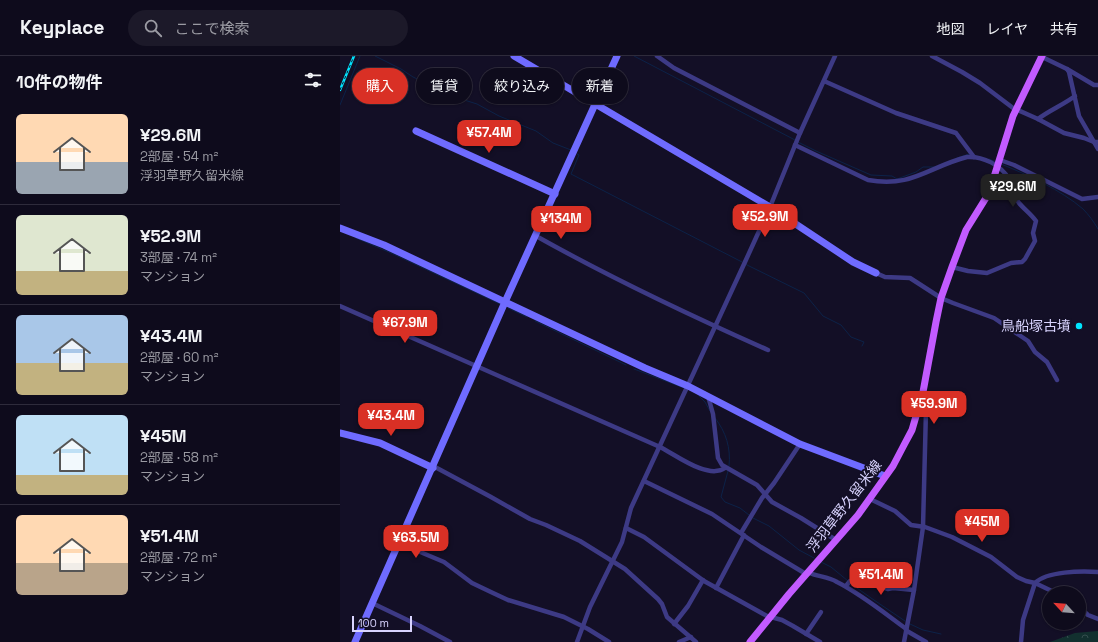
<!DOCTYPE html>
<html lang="ja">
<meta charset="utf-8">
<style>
:root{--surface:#0e0b1c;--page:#1c1929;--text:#f1f3f6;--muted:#9b9ba3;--line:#2e2b3b;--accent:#d93025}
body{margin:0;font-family:"Space Grotesk","Noto Sans JP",sans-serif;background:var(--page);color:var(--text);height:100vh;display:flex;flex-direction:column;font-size:15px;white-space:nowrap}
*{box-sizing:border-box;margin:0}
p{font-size:13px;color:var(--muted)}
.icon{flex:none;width:22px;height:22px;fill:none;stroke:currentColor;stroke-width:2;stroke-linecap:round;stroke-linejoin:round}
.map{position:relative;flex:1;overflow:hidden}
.details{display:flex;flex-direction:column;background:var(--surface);width:340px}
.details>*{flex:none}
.banner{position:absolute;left:12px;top:12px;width:380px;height:36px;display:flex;gap:8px}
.needle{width:26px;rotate:296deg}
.fabs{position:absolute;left:702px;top:530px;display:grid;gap:8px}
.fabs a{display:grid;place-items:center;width:44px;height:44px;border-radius:50%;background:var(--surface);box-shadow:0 1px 3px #0004,0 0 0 1px var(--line);font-size:20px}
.scale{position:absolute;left:12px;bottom:10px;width:60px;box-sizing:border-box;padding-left:4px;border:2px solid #d9d4ff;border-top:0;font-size:11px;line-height:14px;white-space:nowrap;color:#d9d4ff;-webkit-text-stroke:3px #130f26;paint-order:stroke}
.price{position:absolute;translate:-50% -34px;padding:0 9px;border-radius:8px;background:var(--accent);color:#fff;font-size:13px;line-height:26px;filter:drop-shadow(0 1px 2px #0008)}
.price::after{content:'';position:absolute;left:50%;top:24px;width:12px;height:9px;margin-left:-6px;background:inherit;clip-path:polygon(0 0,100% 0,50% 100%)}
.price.current{background:#222;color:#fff}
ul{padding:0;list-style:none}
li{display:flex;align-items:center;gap:12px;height:100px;padding:0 16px}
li+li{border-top:1px solid var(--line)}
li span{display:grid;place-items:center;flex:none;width:112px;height:80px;border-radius:6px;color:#555}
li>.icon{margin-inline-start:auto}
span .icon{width:48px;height:48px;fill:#fffc;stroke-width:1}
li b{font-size:17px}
h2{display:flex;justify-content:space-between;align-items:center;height:48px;padding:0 16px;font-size:17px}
.pill{padding:0 14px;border-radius:18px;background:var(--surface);box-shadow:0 1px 3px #0004,0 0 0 1px var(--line);font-size:14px;line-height:36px}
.pill.current{background:var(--accent);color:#fff}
header{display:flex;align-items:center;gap:24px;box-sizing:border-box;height:56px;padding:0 20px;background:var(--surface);border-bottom:1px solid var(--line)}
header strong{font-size:19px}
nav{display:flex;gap:22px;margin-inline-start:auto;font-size:14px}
.search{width:280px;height:36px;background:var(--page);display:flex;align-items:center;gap:10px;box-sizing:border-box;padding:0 14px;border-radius:22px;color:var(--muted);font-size:15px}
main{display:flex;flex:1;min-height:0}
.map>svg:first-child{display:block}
</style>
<header>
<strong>Keyplace</strong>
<div class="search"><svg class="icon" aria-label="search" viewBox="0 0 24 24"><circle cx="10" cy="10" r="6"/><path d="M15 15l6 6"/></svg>ここで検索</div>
<nav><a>地図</a><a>レイヤ</a><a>共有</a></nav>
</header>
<main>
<section class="details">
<h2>10件の物件<svg class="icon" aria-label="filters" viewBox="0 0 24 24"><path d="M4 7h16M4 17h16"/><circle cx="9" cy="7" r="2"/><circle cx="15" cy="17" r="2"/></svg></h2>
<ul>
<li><span style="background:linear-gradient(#ffd9b3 60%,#9aa5b1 0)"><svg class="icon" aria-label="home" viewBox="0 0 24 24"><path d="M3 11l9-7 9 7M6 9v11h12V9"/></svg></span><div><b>¥29.6M</b><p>2部屋 · 54 m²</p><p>浮羽草野久留米線</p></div></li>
<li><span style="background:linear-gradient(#dfe7d0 70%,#c2b280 0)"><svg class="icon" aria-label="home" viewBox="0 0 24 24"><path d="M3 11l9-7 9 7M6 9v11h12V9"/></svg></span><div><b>¥52.9M</b><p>3部屋 · 74 m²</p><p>マンション</p></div></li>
<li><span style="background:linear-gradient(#a9c7e8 60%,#c2b280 0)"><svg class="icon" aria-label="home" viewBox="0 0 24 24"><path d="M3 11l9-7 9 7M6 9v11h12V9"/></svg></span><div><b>¥43.4M</b><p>2部屋 · 60 m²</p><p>マンション</p></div></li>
<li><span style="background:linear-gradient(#bfe0f5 75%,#c2b280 0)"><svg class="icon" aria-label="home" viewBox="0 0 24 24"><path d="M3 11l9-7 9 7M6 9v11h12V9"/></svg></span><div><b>¥45M</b><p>2部屋 · 58 m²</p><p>マンション</p></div></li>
<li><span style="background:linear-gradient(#ffd9b3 60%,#b9a48a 0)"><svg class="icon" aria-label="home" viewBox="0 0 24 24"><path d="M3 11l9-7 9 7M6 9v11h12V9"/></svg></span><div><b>¥51.4M</b><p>2部屋 · 72 m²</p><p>マンション</p></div></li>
</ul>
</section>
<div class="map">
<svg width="758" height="586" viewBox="0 0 758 586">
<defs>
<pattern id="forest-crowns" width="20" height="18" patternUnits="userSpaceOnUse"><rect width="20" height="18" fill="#12302f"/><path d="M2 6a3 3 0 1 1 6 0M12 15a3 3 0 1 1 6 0" fill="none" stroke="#344d4e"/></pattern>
</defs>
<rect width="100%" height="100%" fill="#130f26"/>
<!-- forest -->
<path fill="url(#forest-crowns)" d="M758 575V586H710L735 577Z"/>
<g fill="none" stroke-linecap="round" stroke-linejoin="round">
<!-- stream -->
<g stroke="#0c2248" stroke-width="1">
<path d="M35 0 61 13 73 21 118 42 137 48 159 60 196 75 213 87 231 94"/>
<path d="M294 0 455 84"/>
<path d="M0 49 20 0"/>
<path d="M458 86 476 95 531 119 552 120 557 123 576 116 583 111H594"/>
<path d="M237 98 239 99 231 118 402 206"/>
<path d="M617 102 629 98"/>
<path d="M649 103 656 106"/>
<path d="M661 108C688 119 721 134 743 153 749 159 754 166 758 173"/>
<path d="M16 182 51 197 160 248"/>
<path d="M405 208 464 237 483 260 501 269 511 281 524 286 522 290"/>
<path d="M168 252 187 261"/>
<path d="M195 265 286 309"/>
<path d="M294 313 344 332"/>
<path d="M359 340 365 346 370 355"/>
<path d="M375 362C386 376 391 392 389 410"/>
<path d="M388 415 381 441 385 446 400 452 409 459"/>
<path d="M413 462 429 470 459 494 474 502"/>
<path d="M481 506 491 511 508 525"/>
<path d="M510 527 531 542 565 565"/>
<path d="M570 568 583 574 601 578"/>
</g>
<!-- street -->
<g stroke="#3d3a85" stroke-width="4.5">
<path d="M317 0 334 12 460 77"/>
<path d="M592 0 622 16 640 27 673 52 698 63 724 77 744 82 754 86H758"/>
<path d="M700 0 727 13 754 29H758"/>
<path d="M727 13 729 16 739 60 758 93"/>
<path d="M484 25 556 57 616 77 634 101"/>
<path d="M698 63C710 54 723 49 735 40"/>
<path d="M455 89 528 124C572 132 588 111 627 101 643 100 661 109 669 123 673 131 674 140 679 147 684 153 691 158 696 165L693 177 695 185 685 203 682 206 671 207 647 217 628 215 612 211"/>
<path d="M660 104 674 109 742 143 758 141"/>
<path d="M196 180C271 222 349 259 428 294"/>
<path d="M536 217 545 221 570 222 601 242 613 247 654 262 688 285 695 296 707 306 717 324"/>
<path d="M0 250 320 391C336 399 368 424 385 412"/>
<path d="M368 340 373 358 378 402 382 409 417 429 432 446 461 462 496 484"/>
<path d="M93 412 95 411 151 441 190 463 206 469 240 485 285 513 318 543 322 548 327 561 356 586"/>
<path d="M304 425 372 458 421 491 466 518"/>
<path d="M530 443 555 455 571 469 585 471 612 481 651 501 677 521 686 525 695 527 716 537"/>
<path d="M286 472 304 481 364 525 427 560 442 564 453 570 480 586"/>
<path d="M401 477 422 442 434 427 460 388"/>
<path d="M59 487 104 506 132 527 153 537 168 544 224 561 248 573 269 586"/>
<path d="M468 516C477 521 487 520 497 526 521 538 543 556 565 572L567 575 586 586"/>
<path d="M506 530 510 525 527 526 548 533 553 532 574 534"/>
<path d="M376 532 404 479"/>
<path d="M32 547 80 570 110 586"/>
<path d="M739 551 748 559 758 563"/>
<path d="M334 568 348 550 363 524"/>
<path d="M466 578 481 556"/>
<path d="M237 586 250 551 282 486 291 452 405 206 430 151 460 77 495 0"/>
<path d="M339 586 351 581"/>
<path d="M564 586 574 534 583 471 586 354 585 340 583 336"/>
<path d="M681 586 683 564 695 527C707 515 741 515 758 516"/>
</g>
<!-- secondary -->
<g stroke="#6f6bff" stroke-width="7">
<path d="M174 0 430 151 513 206 536 217"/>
<path d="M76 75 215 138"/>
<path d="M0 172 44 189 305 312 348 330 460 388 545 420"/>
<path d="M0 377 40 387 93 412"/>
<path d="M15 586 165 246 277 0"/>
</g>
<!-- primary -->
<path stroke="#c25bff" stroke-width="7" d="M410 586 449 538 518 459 553 410 564 389 572 374 583 336 596 266 601 242 612 211 626 174 649 137 673 60 702 0"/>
<defs>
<path id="rail" d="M0 34 14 0"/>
</defs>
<!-- rail casing -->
<use href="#rail" stroke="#00e5ff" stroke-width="2.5"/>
<!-- rail -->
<use href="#rail" stroke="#130f26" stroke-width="1" stroke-dasharray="3" stroke-linecap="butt"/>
</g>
<!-- markers -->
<circle fill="#00e5ff" stroke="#130f26" stroke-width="1.5" cx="739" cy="270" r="4"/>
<g text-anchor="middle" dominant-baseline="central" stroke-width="4" stroke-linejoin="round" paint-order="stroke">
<!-- poi labels -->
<g font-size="14" fill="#d9d4ff" stroke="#130f26" text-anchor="end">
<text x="731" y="270">鳥船塚古墳</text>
</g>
<!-- street labels -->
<g font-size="14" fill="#d9d4ff" stroke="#130f26">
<text transform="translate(504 450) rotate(-52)">浮羽草野久留米線</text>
</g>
</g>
</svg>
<div class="fabs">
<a><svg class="needle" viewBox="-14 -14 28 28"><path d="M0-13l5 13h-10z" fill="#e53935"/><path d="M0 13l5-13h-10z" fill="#9b9ba3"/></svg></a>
</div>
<div class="scale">100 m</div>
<b class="price" style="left:149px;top:98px">¥57.4M</b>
<b class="price current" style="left:673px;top:152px">¥29.6M</b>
<b class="price" style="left:425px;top:182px">¥52.9M</b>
<b class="price" style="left:221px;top:184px">¥134M</b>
<b class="price" style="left:65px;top:288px">¥67.9M</b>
<b class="price" style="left:594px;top:369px">¥59.9M</b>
<b class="price" style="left:51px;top:381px">¥43.4M</b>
<b class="price" style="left:642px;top:487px">¥45M</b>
<b class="price" style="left:76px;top:503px">¥63.5M</b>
<b class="price" style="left:541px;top:540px">¥51.4M</b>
<div class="banner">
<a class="pill current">購入</a>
<a class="pill">賃貸</a>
<a class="pill">絞り込み</a>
<a class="pill">新着</a>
</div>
</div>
</main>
